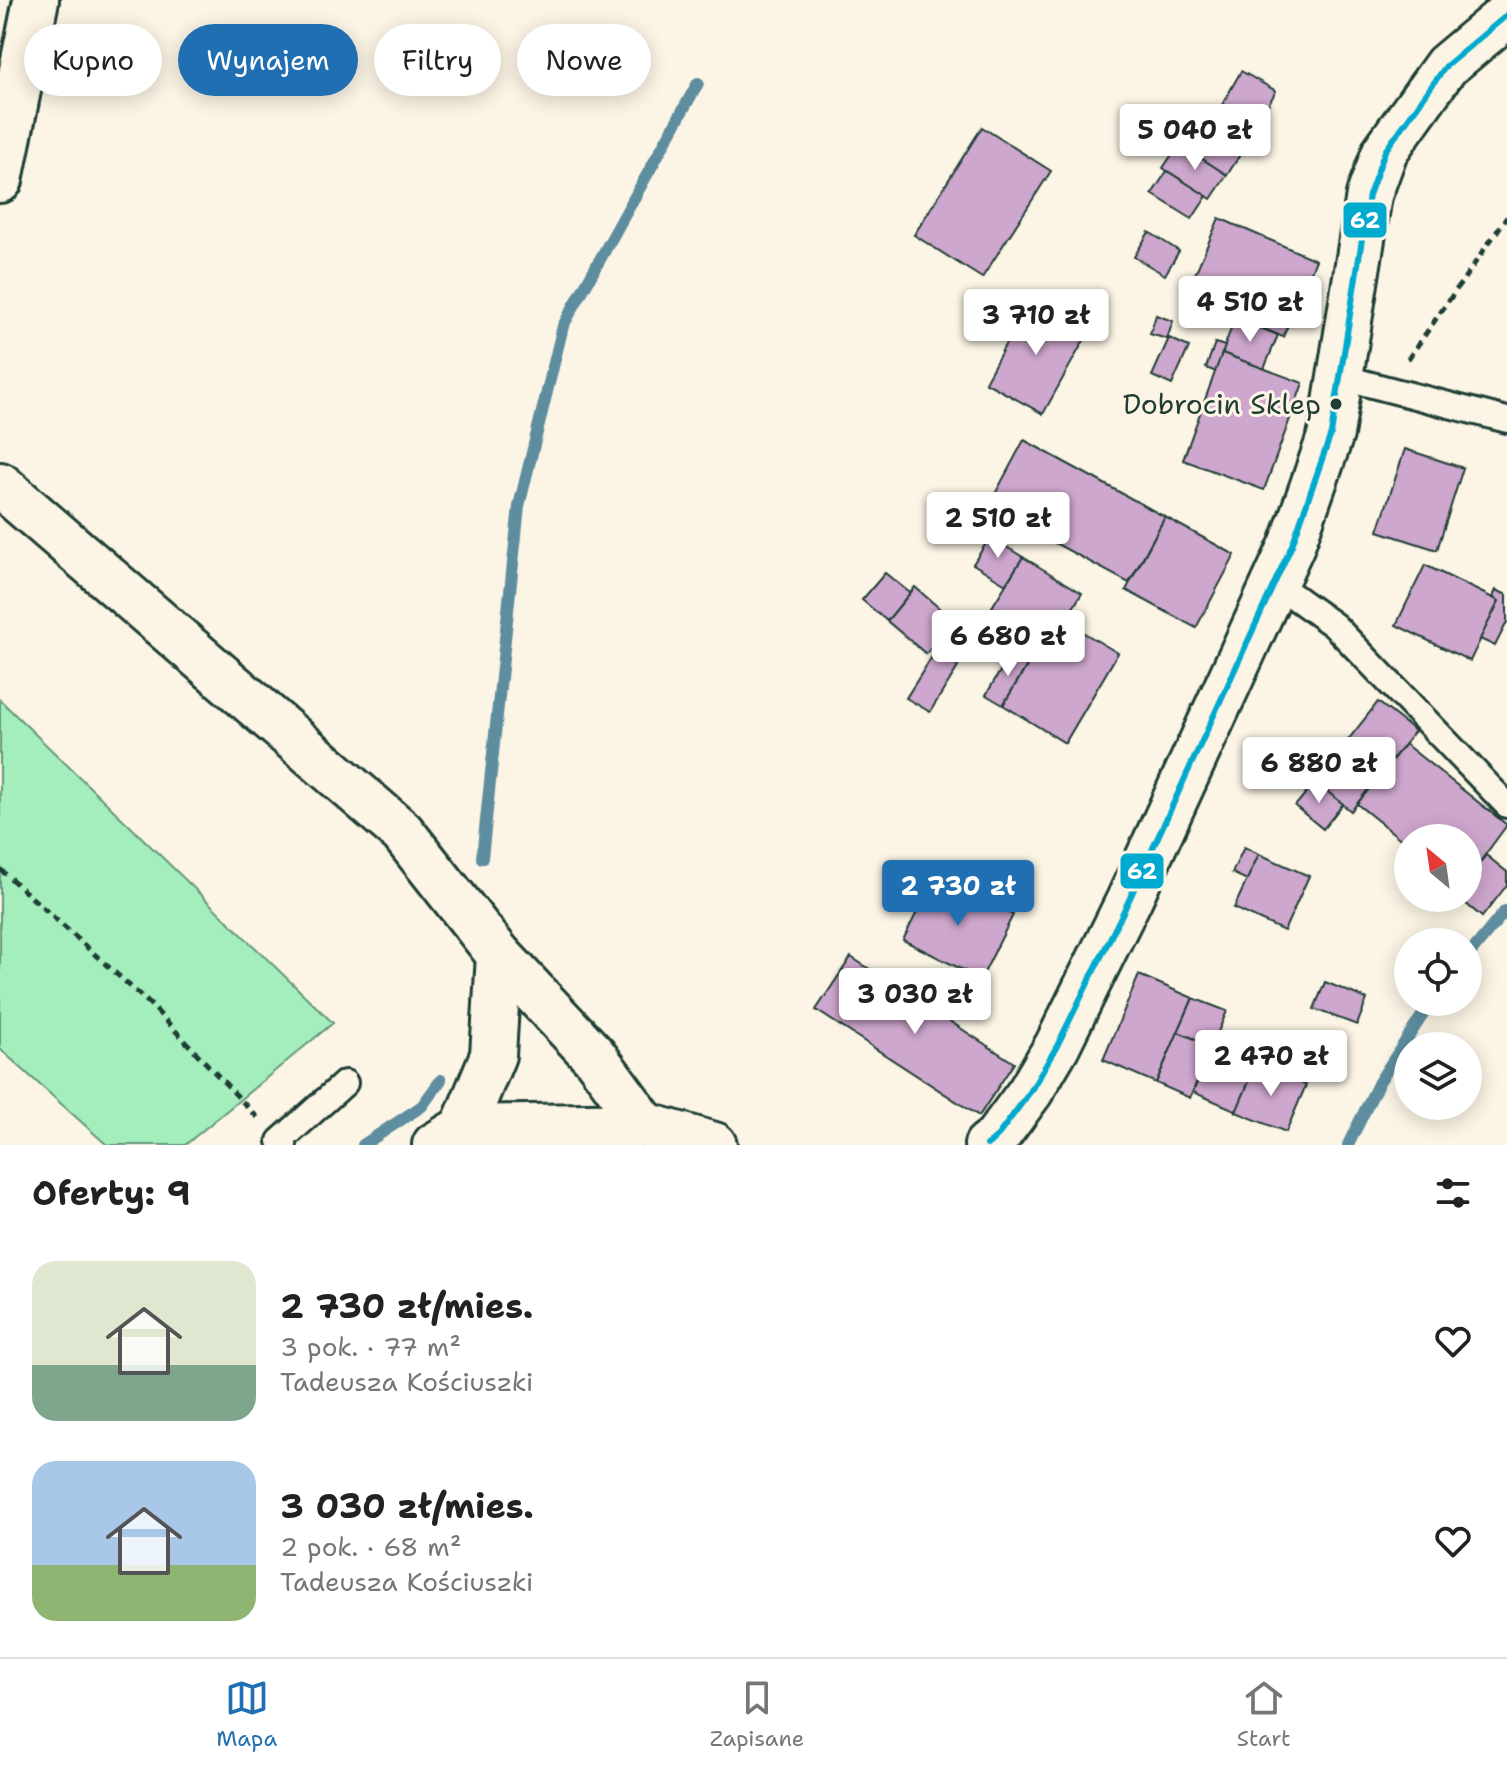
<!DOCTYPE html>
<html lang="pl">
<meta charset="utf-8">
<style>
:root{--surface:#fff;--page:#f2f2f2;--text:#222;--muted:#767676;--line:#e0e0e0;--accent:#1f6fb2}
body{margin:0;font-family:"Shantell Sans",sans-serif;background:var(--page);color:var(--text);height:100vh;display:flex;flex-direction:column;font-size:30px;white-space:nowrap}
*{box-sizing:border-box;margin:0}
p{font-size:26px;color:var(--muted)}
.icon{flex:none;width:44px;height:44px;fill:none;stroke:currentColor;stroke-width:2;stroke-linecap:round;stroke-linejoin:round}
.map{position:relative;height:1145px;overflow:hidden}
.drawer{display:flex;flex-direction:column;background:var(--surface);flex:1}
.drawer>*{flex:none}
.hud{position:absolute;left:24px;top:24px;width:800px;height:72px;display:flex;gap:16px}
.needle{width:52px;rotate:331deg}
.tools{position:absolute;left:1394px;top:824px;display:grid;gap:16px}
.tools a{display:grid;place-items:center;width:88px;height:88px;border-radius:50%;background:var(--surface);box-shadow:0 4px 20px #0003;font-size:40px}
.price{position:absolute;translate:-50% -68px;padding:0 18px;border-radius:8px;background:#fff;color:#222;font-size:26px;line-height:52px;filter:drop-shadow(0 2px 4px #0008)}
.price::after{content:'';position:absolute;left:50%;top:48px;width:24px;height:18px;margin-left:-12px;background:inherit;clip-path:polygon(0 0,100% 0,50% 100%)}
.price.selected{background:var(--accent);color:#fff}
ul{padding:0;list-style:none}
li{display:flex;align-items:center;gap:24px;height:200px;padding:0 32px}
li span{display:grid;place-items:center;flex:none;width:224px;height:160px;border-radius:24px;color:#555}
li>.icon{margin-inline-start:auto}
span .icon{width:96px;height:96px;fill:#fffc;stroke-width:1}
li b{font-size:34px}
h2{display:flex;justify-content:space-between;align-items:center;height:96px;padding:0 32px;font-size:34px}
.pill{padding:0 28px;border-radius:36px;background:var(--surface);box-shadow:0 4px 20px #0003;font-size:28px;line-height:72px}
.pill.selected{background:var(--accent);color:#fff}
.tabs{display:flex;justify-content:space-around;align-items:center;height:112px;border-top:2px solid var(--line);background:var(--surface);font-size:22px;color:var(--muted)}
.tabs a{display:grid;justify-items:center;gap:4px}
.tabs .selected{color:var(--accent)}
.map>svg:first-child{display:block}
</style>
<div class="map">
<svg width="1507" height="1145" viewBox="0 0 1507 1145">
<rect width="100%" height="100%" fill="#fcf5e5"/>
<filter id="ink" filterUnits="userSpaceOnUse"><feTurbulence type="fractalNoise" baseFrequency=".0125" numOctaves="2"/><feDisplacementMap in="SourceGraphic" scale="16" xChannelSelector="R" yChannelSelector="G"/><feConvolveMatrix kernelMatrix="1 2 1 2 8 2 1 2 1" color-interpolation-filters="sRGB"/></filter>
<g filter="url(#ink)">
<!-- green -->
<path fill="#a4eebd" stroke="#629678" stroke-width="2" d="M0 700 333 1023 185 1145H107L0 1049Z"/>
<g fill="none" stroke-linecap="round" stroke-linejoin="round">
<!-- stream -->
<g stroke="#5d8d9f" stroke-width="12">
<path d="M482 858 519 506 563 326 698 83"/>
<path d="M1468 956 1505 911"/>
<path d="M363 1145 422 1106 441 1080"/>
<path d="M1348 1145 1379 1082 1431 1002"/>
</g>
</g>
<!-- building -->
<g fill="#cea7ce" stroke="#1f3d34" stroke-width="2">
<path d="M1241 71 1276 91 1253 132 1218 112Z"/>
<path d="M1190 119 1242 152 1227 175 1179 144Z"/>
<path d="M982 127 1051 171 982 278 914 235Z"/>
<path d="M1179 144 1227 175 1211 199 1163 168Z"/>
<path d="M1167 171 1207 196 1192 219 1152 194Z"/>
<path d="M1219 218 1316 260 1283 337 1186 295Z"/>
<path d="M1149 232 1179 251 1165 275 1134 257Z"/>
<path d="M1029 301 1088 333 1043 414 985 382Z"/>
<path d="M1156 315 1173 321 1167 339 1150 334Z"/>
<path d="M1235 318 1278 335 1264 369 1222 353Z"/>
<path d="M1169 338 1189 347 1172 385 1152 376Z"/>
<path d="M1215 343 1225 346 1216 372 1206 368Z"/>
<path d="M1222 353 1303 383 1264 490 1183 460Z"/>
<path d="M1024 440 1165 517 1129 583 988 507Z"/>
<path d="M1405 449 1463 468 1437 550 1378 531Z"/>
<path d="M1165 517 1235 555 1196 628 1126 590Z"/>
<path d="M990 537 1023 557 1006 584 973 564Z"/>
<path d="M1023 557 1082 593 1065 621 1057 617 1043 640 992 607Z"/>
<path d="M1425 565 1499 601 1470 661 1396 625Z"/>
<path d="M885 573 910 593 887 621 862 600Z"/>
<path d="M915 587 954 621 926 654 887 621Z"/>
<path d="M1496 590 1507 595V622L1495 646 1480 639 1499 601 1493 597Z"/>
<path d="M1057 617 1118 653 1065 743 1003 705Z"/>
<path d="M1012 651 1029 662 1003 705 986 695Z"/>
<path d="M935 652 958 667 930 712 906 698Z"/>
<path d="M1378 702 1415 731 1351 811 1315 782Z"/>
<path d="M1405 744 1507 825 1468 878V838H1408V845L1357 804Z"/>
<path d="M1315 782 1343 804 1323 829 1295 806Z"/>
<path d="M1244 847 1259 854 1247 880 1232 873Z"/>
<path d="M1259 854 1309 876 1284 931 1234 908Z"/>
<path d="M1486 855 1507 872V885L1482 917 1459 898H1468V878Z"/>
<path d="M935 876 1013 915 981 979 903 940Z"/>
<path d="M851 957 1014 1063 979 1116 816 1010Z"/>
<path d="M1139 975 1193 998 1156 1083 1103 1060Z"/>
<path d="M1325 982 1367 999 1357 1025 1314 1009Z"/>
<path d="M1193 998 1227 1011 1212 1046 1178 1032Z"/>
<path d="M1178 1032 1212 1046 1190 1098 1156 1083Z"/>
<path d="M1212 1046 1256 1065 1237 1111 1193 1092Z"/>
<path d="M1256 1065 1306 1085 1286 1132 1236 1112Z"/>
</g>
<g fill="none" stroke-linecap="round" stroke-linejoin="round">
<defs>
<g id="service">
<path d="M1341 377 1507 420"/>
<path d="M1275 583 1335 626 1507 805"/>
<path d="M284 1145 280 1141 345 1083"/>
</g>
<path id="minor" d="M0 180 36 0"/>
<g id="tertiary">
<path d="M0 485 402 832 499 955 595 1057 645 1125"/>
<path d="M463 1128 493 1055 499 955"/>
<path d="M435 1145 463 1128 645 1125 714 1145"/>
<path d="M987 1145 996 1138 1030 1092 1057 1046 1129 900 1292 545 1331 434 1369 195 1385 151 1446 66 1507 15"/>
</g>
</defs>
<!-- service casing -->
<use href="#service" stroke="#1f3d34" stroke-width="30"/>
<!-- minor casing -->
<use href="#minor" stroke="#1f3d34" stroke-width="50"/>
<!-- tertiary casing -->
<use href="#tertiary" stroke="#1f3d34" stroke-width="50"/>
<!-- path -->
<g stroke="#1f3d34" stroke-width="5" stroke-dasharray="8 6" stroke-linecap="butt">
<path d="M1408 359 1507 217"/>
<path d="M0 869 152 1006 258 1118"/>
</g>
<!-- service -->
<use href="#service" stroke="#fcf5e5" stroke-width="24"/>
<!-- minor -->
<use href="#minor" stroke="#fcf5e5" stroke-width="44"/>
<!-- tertiary -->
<use href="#tertiary" stroke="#fcf5e5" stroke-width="44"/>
<defs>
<path id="bus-1" d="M987 1145 996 1138 1030 1092 1057 1046 1129 900 1292 545 1331 434 1369 195 1385 151 1446 66 1507 15"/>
</defs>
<!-- bus-1 casing -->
<use href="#bus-1" stroke="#fcf5e5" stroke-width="12"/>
<!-- bus-1 -->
<use href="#bus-1" stroke="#00a9ce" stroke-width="6"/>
</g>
</g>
<!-- markers -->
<circle fill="#1f3d34" stroke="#fcf5e5" stroke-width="3" cx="1336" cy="404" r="7"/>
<g text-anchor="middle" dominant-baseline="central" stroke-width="6" stroke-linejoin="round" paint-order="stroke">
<!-- bus labels -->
<g font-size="28" fill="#1f3d34" stroke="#fcf5e5" text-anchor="end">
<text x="1321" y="404">Dobrocin Sklep</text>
</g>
</g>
<g stroke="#fcf5e5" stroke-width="3">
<rect x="1342" y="201" width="46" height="38" rx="8" fill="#00a9ce"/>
<rect x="1119" y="852" width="46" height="38" rx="8" fill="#00a9ce"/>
</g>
<g font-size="22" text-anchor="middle" font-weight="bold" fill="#fff">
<text x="1365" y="228">62</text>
<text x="1142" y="879">62</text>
</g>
</svg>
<div class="tools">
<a><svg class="needle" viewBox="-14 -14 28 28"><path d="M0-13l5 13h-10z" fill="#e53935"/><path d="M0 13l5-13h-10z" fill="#767676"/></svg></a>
<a><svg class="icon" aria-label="locate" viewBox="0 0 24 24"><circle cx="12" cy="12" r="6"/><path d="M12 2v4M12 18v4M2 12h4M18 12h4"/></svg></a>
<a><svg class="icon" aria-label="layers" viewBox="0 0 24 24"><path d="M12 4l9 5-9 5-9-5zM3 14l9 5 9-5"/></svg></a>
</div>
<b class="price" style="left:1195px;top:172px">5 040 zł</b>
<b class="price" style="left:1250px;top:344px">4 510 zł</b>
<b class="price" style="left:1036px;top:357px">3 710 zł</b>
<b class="price" style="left:998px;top:560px">2 510 zł</b>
<b class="price" style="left:1008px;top:678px">6 680 zł</b>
<b class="price" style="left:1319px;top:805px">6 880 zł</b>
<b class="price selected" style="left:958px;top:928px">2 730 zł</b>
<b class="price" style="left:915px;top:1036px">3 030 zł</b>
<b class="price" style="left:1271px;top:1098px">2 470 zł</b>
<div class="hud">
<a class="pill">Kupno</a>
<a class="pill selected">Wynajem</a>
<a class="pill">Filtry</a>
<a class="pill">Nowe</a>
</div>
</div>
<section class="drawer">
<h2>Oferty: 9<svg class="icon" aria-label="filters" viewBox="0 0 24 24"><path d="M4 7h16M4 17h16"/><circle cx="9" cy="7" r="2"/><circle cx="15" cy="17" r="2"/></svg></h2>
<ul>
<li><span style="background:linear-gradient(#dfe7d0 65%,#7fa58c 0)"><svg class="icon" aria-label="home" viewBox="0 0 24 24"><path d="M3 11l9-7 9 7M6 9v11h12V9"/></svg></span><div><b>2 730 zł/mies.</b><p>3 pok. · 77 m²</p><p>Tadeusza Kościuszki</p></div><svg class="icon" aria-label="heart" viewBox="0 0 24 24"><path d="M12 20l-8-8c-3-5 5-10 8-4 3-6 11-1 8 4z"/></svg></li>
<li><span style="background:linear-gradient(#a9c7e8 65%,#8fb573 0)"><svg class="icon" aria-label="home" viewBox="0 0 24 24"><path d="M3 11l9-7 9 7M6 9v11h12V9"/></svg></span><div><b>3 030 zł/mies.</b><p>2 pok. · 68 m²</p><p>Tadeusza Kościuszki</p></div><svg class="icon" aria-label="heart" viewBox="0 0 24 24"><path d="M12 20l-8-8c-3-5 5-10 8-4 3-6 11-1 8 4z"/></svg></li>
</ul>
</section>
<nav class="tabs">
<a class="selected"><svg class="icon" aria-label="map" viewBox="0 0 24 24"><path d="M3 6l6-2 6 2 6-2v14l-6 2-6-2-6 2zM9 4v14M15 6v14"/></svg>Mapa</a>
<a><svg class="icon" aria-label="saved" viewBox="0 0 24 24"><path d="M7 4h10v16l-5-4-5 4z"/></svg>Zapisane</a>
<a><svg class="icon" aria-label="home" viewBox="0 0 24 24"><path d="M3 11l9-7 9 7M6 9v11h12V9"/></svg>Start</a>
</nav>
